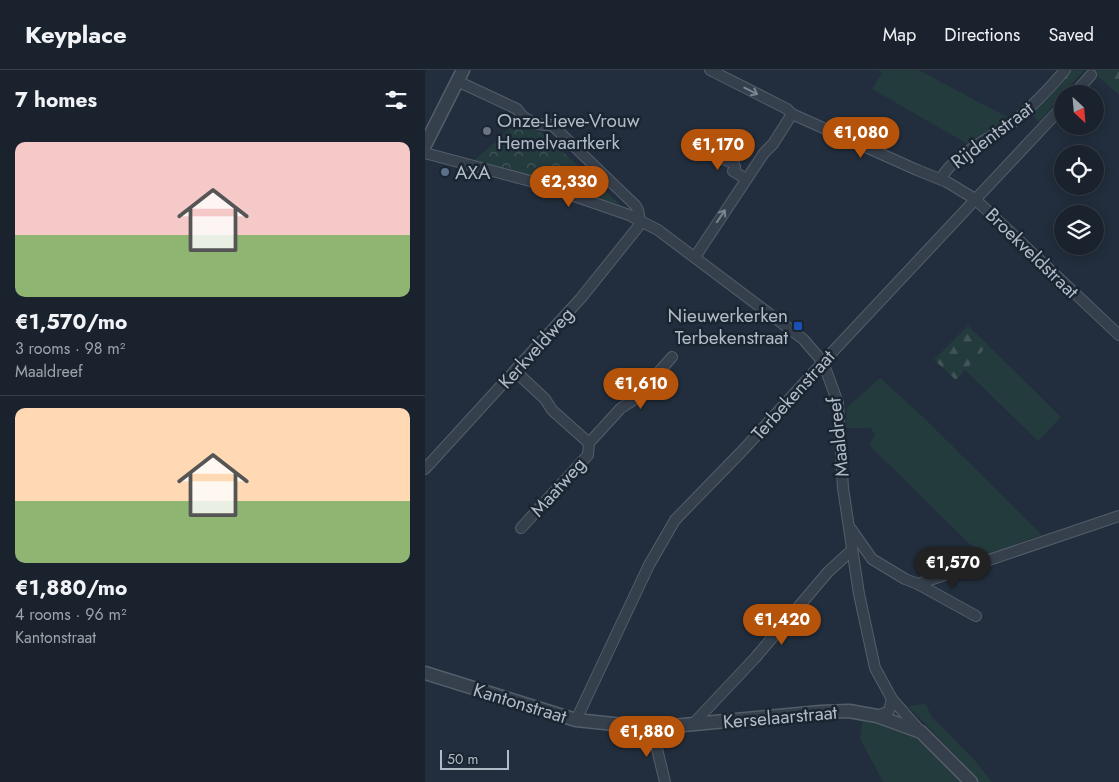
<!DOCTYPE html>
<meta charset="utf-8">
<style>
:root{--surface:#1a222e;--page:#272f3a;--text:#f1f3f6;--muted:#9fa4aa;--line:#383f4a;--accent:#b45309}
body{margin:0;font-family:Jost,sans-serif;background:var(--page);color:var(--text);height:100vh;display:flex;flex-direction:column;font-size:19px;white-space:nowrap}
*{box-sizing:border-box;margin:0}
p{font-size:16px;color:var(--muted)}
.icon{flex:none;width:28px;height:28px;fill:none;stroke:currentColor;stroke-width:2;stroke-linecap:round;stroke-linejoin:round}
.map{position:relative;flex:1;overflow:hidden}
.drawer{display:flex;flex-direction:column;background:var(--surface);width:425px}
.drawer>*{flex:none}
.needle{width:32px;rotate:154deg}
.controls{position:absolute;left:629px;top:15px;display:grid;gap:10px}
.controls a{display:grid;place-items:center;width:50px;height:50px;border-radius:50%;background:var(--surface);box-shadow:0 2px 12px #0003,0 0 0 1px var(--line);font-size:25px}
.scale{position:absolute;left:15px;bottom:12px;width:69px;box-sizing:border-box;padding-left:5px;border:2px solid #b1bbc8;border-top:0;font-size:14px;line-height:18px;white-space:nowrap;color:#b1bbc8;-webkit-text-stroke:4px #1b2532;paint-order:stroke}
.price{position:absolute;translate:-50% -42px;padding:0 11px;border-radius:18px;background:var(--accent);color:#fff;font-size:16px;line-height:32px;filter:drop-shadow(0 1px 2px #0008)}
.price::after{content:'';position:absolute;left:50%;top:30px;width:15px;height:11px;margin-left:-8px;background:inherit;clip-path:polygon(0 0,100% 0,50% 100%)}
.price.on{background:#222;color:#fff}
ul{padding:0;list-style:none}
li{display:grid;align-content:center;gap:10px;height:265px;padding:0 15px}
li+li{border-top:1px solid var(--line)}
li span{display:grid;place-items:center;height:155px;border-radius:10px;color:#555}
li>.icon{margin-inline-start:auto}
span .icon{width:90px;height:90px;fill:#fffc;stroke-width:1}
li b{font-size:21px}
h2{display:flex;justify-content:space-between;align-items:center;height:60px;padding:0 15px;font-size:21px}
header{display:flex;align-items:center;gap:30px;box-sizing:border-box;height:70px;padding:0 25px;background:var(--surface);border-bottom:1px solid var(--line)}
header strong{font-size:24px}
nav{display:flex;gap:28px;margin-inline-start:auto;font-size:18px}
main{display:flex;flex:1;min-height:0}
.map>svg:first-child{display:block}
</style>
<header>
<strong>Keyplace</strong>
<nav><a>Map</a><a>Directions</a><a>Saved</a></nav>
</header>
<main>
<section class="drawer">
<h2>7 homes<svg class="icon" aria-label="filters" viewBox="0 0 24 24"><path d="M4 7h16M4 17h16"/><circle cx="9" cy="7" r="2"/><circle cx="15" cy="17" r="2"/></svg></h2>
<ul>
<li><span style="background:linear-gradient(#f6c9c9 60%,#8fb573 0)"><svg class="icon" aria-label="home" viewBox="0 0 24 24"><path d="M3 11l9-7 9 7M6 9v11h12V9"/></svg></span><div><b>€1,570/mo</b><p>3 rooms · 98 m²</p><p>Maaldreef</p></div></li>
<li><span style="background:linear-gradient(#ffd9b3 60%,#8fb573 0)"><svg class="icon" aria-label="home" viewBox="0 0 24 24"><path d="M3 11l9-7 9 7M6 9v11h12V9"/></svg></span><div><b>€1,880/mo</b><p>4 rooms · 96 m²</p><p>Kantonstraat</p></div></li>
</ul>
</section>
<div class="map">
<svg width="694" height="712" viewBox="0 0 694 712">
<defs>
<pattern id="forest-firs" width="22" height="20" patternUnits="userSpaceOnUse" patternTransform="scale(1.25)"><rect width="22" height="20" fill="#243b3e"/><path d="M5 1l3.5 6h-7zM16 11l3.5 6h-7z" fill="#415558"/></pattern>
<pattern id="park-crowns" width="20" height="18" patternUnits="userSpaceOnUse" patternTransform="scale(1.25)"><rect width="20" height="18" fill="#243b3e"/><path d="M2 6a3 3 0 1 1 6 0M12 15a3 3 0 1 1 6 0" fill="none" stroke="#415558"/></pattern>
</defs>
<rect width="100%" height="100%" fill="#222e3d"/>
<!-- grass -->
<g fill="#243b3e">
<path d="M453 0H493L586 49 548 77 447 19 457 3Z"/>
<path d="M563 275 636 347 613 371 540 300Z"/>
<path d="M455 308 498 347 617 465 557 486 444 375 450 364 445 358H421L422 337Z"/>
<path d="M501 634 506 646 551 692 567 712H553L535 690 483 636Z"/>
<path d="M438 648 490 668 509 683 538 712H458L435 668Z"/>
</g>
<!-- forest -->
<g fill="url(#forest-firs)">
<path d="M643 0H659L614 52 605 42Z"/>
<path d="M666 0H694V25Z"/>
<path d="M543 256 563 275 531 310 509 290Z"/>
</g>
<!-- park -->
<path fill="url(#park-crowns)" d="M93 50 120 65 195 135 48 91 66 76Z"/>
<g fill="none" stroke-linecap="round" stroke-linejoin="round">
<defs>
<g id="minor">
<path d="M285 0 362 39 367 44 492 100 522 112 550 129 694 265"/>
<path d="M649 24 666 5"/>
<path d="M273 76 309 94 310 97 308 101 321 109"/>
<path d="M0 83 109 112 204 145 233 160 378 269 398 292 413 333 418 418 434 524 450 598 467 629 496 662"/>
<path d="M516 109C526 87 567 67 588 52 607 37 624 19 640 0"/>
<path d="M270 187 339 83 348 74 367 44"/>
<path d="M90 301 120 329 127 340 164 373 163 385 96 458"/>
<path d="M164 373 196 338 210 329 247 287"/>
<path d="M0 399 156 228 213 157C215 149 215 141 210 135L127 55C112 56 100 51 92 39L32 11"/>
<path d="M426 459 447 489 480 509 493 514 551 546"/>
<path d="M493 514 694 446"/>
<path d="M452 646 464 641 467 629"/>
<path d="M151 650 224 495 250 450 319 379 398 292 638 36"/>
<path d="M268 654 330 588 403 502 427 480"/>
<path d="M227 658 240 712"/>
</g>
<g id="tertiary">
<path d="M0 75 38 0"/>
<path d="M0 603 151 650 227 658 396 642 424 641 452 646 496 662 546 712"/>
</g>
</defs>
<!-- minor casing -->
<use href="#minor" stroke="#545e6b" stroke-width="12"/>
<!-- tertiary casing -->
<use href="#tertiary" stroke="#545e6b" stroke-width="15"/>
<!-- minor -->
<use href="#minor" stroke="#36404d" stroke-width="10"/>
<!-- tertiary -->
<use href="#tertiary" stroke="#36404d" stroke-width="12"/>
</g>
<!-- one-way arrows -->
<defs><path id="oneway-shaft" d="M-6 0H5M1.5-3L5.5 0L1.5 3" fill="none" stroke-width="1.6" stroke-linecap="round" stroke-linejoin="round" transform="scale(1.25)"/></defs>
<g stroke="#7a8491">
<use href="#oneway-shaft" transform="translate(326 21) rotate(27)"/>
<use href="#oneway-shaft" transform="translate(296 146) rotate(-56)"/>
</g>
<!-- markers -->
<circle fill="#6b7280" stroke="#1b2532" stroke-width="2" cx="62" cy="61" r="5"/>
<circle fill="#5c6f8a" stroke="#1b2532" stroke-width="2" cx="20" cy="102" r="5"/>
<rect fill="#1a4fb4" stroke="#1b2532" stroke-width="2" x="368" y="251" width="10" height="10" rx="2.5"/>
<g text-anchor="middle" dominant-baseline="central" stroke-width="5" stroke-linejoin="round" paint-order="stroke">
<!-- poi labels -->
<g font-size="19" fill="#b1bbc8" stroke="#1b2532" text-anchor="start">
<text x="72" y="50">Onze-Lieve-Vrouw<tspan x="72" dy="22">Hemelvaartkerk</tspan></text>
<text x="30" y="102">AXA</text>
<text x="363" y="245" text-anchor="end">Nieuwerkerken<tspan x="363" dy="22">Terbekenstraat</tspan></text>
</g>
<!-- street labels -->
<g font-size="19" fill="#b1bbc8" stroke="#1b2532">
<text transform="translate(567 65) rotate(-37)">Rijdentstraat</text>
<text transform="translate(607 183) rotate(44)">Broekveldstraat</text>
<text transform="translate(111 278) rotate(-48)">Kerkveldweg</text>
<text transform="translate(368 325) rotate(-48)">Terbekenstraat</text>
<text transform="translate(413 367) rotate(-96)">Maaldreef</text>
<text transform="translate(133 417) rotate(-48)">Maatweg</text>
<text transform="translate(95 633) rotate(17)">Kantonstraat</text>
<text transform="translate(355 647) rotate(-5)">Kerselaarstraat</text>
</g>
</g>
</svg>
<div class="controls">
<a><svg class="needle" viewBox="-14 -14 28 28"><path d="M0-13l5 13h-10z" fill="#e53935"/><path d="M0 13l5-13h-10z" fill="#9fa4aa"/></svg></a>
<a><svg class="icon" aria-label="locate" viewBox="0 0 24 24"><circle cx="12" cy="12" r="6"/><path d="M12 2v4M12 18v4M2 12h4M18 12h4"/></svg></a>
<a><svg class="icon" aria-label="layers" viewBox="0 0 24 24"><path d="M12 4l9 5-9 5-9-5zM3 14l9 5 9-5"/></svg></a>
</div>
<div class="scale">50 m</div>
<b class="price" style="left:436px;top:89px">€1,080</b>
<b class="price" style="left:293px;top:101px">€1,170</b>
<b class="price" style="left:144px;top:138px">€2,330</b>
<b class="price" style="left:216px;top:340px">€1,610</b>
<b class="price on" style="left:528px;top:519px">€1,570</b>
<b class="price" style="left:357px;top:576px">€1,420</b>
<b class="price" style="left:222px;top:688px">€1,880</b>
</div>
</main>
